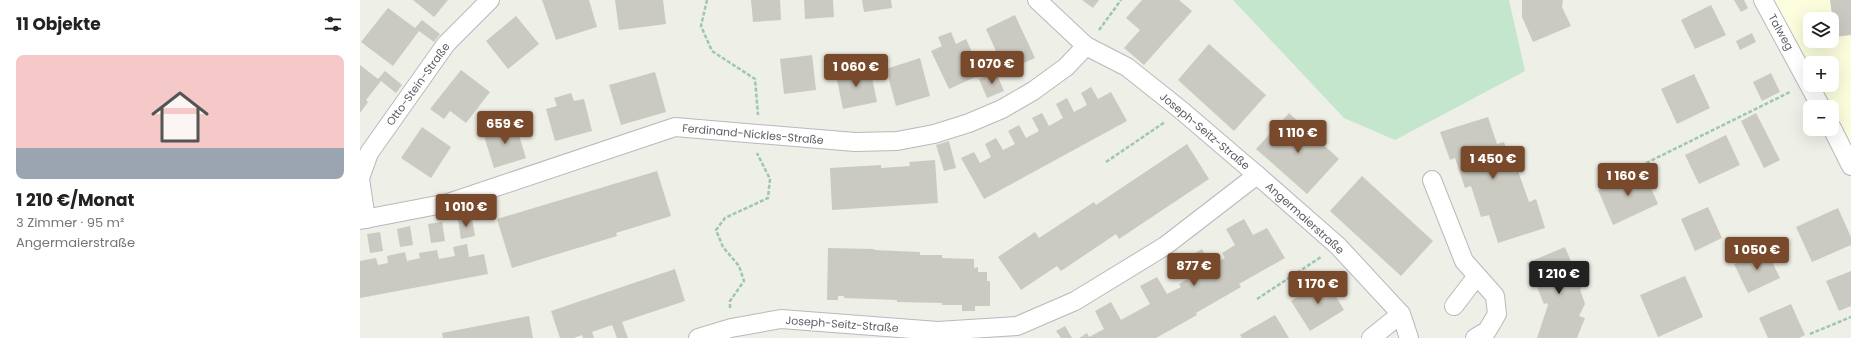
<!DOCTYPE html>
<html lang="de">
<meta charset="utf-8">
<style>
:root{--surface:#fff;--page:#f2f2f2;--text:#222;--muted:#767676;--accent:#79492b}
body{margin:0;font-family:Poppins,sans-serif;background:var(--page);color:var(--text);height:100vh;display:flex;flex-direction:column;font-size:15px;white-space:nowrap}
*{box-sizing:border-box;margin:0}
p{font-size:13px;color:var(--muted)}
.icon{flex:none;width:22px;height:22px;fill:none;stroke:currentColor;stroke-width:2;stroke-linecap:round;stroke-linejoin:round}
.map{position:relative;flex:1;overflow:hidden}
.side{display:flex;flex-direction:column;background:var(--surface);width:360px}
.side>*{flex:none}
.buttons{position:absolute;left:1443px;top:12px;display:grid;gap:8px}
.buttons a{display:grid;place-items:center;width:36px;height:36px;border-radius:8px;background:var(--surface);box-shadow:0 4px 16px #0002;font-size:20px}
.price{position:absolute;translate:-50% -34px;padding:0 9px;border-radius:4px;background:var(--accent);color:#fff;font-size:13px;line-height:26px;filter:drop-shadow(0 1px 2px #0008)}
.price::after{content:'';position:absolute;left:50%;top:24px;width:12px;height:9px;margin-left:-6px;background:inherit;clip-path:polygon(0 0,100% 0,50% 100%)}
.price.current{background:#222;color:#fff}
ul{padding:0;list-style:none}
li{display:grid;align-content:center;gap:8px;height:212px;padding:0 16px}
li span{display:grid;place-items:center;height:124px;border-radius:8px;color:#555}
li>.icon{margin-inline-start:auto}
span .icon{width:72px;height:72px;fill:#fffc;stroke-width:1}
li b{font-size:17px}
h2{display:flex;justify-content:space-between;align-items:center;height:48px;padding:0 16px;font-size:17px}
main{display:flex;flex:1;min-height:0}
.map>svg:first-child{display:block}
</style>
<main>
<section class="side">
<h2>11 Objekte<svg class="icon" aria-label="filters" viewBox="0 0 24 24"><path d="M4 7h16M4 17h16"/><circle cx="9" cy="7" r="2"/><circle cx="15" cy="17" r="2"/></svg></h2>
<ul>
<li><span style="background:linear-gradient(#f6c9c9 75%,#9aa5b1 0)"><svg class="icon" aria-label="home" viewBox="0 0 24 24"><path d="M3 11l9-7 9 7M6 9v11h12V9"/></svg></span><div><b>1 210 €/Monat</b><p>3 Zimmer · 95 m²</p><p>Angermaierstraße</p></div></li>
</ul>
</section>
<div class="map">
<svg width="1491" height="338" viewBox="0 0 1491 338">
<rect width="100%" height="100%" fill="#eeefe6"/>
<!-- commercial -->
<path fill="#fbfddd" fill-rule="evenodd" d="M1411 0H1491V150L1472 114V107H1468L1456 85H1472V63H1450V73ZM1450 19H1472V41H1450Z"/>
<!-- green -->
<path fill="#c3e6cd" d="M873 0H1149L1165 71 1035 140 984 118Z"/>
<!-- building -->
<g fill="#cacac2">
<path d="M53 0H88L74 17Z"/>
<path d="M182 0H229L237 27 196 40Z"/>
<path d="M255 0H303L306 24 259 30Z"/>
<path d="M391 0H420L421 20 393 22Z"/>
<path d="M444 0H473L474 17 445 19Z"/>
<path d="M502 0H531L532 8 504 12Z"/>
<path d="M722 0H739L733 8Z"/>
<path d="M782 0H819L832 11 784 65 764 48 780 30 766 18Z"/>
<path d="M1162 0H1203L1202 7 1211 26 1173 42 1162 17Z"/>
<path d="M1374 0H1384L1388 8 1381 12Z"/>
<path d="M1470 0H1491V35L1475 37Z"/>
<path d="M1351 5 1366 35 1335 49 1321 20Z"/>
<path d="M28 8 55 28 62 20 80 34 74 42 59 31 33 66 1 42Z"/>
<path d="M655 15 675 58 645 71 626 29Z"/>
<path d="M156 16 179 44 148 69 126 41Z"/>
<path d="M591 32 596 44 606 39 622 74 589 89 571 51 582 46 578 37Z"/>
<path d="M1392 33 1396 42 1380 50 1376 41Z"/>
<path d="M849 44 906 95 874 131 818 80Z"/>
<path d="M452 55 456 90 424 94 420 59Z"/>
<path d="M560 58 570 96 536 106 526 69Z"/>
<path d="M0 65 18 79 25 71 42 85 36 93 21 81 6 100 8 102 0 113Z"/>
<path d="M510 68 517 102 483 109 476 75Z"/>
<path d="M101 70 130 92 106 123 90 111 84 119 70 109Z"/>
<path d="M295 72 306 112 261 125 249 85Z"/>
<path d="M636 72 644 91 627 98 619 79Z"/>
<path d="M1411 73 1420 92 1402 101 1393 82Z"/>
<path d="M1334 74 1350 108 1317 124 1301 89Z"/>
<path d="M731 87 738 99 751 92 767 121 624 199 601 158 614 152 620 163 631 157 625 144 636 138 643 150 655 144 648 131 659 125 666 138 679 131 672 118 682 113 689 126 703 118 696 104 707 98 714 112 727 105 721 93Z"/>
<path d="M211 93 214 101 224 99 232 131 195 141 186 109 197 106 194 98Z"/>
<path d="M929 113 979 159 947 194 896 149Z"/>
<path d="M1396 113 1420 160 1404 168 1381 121Z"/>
<path d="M1128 117 1137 144 1144 142 1154 173 1158 171 1169 202 1176 199 1185 228 1138 243 1129 215 1121 217 1111 186 1105 188 1095 158 1090 160 1080 132Z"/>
<path d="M155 122 166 158 134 168 123 133Z"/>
<path d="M62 127 91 147 71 178 41 158Z"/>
<path d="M1366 135 1380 165 1339 184 1325 155Z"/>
<path d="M589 141 596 168 584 171 576 145Z"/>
<path d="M827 144 849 179 759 239 756 234 701 271 697 266 661 290 638 257 675 232 679 238 734 202 736 205Z"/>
<path d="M575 160 578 203 472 210 470 168 521 165V168L550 166 549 162Z"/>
<path d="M1283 170 1298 204 1253 225 1238 190Z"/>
<path d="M297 171 311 216 256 233 257 236 152 268 137 219Z"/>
<path d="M1002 176 1073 241 1041 276 970 211Z"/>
<path d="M1348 207 1362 238 1335 251 1321 219Z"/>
<path d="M1478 208 1491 237V245L1452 262 1436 227Z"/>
<path d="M112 218 115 236 101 239 98 220Z"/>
<path d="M884 219 893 235 907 228 925 258 879 284 881 287 836 313 837 315 796 338H719L727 333 729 337 744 329 735 311 751 302 761 320 790 304 780 286 797 277 807 294 821 287 819 284 834 275 825 259 842 249 851 266 865 258 862 253 875 245 866 229Z"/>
<path d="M82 222 85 241 71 243 68 224Z"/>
<path d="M50 226 53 245 40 247 37 229Z"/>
<path d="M20 232 23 251 10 253 7 234Z"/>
<path d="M107 244 109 257 124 254 128 274 0 298V261L16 258 18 265 28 263 27 256 45 252 47 261 60 258 59 253 77 250 79 259 95 256 93 247Z"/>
<path d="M1205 247 1222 288 1220 289 1225 304 1219 316 1225 318 1217 338H1177L1188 305 1187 303 1184 304 1167 263Z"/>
<path d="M468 248 514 249V250L560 252V255H582V258L614 259V268L618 267V272H627V281H630V306H615V311H602V305H582V303L537 302V300L484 298V296H478V300H467Z"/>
<path d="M1406 249 1420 278 1388 293 1374 264Z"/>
<path d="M315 269 325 301 262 322 268 338H257L252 325 232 332 234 338H223L222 335 214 338H200L191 311Z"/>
<path d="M1491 271V306L1479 311 1466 281Z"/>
<path d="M1325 276 1343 317 1298 337 1280 295Z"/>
<path d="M966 280 984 310 950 331 931 301Z"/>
<path d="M1431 304 1445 335 1439 338H1408L1399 318Z"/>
<path d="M915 315 929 338H882L880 335Z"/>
<path d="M169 316 173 338H83L82 333Z"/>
<path d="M705 326 712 338H701L696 331Z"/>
</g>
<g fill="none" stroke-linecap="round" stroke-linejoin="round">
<defs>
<g id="minor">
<path d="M1403 0 1461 107"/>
<path d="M1472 128 1491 166"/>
<path d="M897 175 978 246 1041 314 1011 338"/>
<path d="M0 178 9 153 86 44 130 0"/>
<path d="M0 179 6 219"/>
<path d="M1072 180 1104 261 1135 296 1137 314 1127 331 1115 338"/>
<path d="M0 220 88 203 315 127 495 142 537 141 574 134 609 123 642 109 673 91 706 67 726 46"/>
<path d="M1094 306 1117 276"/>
<path d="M1041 314 1049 338"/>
<path d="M338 338 371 328 421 319 578 331 657 326 715 301 805 246 897 175 821 110 767 67 726 46 677 0"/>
</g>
</defs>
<!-- minor casing -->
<use href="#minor" stroke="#b8b8bf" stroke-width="20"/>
<!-- path -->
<g stroke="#9dc6b5" stroke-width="2.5" stroke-dasharray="4 2" stroke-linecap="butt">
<path d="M347 0 341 26 352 51 395 79 398 115"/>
<path d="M739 30 761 0"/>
<path d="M746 162 805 122"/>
<path d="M1270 171 1430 92"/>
<path d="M897 299 961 257"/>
<path d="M370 308V301L384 281 379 266 363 247 356 230 365 218 408 198 410 179 397 153"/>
<path d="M1450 334 1491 317"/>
</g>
<!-- minor -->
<use href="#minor" stroke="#fff" stroke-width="18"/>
</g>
<g text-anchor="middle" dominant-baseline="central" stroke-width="3" stroke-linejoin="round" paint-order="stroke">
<!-- street labels -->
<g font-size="11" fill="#5d5e65" stroke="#fff">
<text transform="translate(1421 32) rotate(61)">Talweg</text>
<text transform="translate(58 84) rotate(-54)">Otto-Stein-Straße</text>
<text transform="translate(845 131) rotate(40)">Joseph-Seitz-Straße</text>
<text transform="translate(393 134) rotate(5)">Ferdinand-Nickles-Straße</text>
<text transform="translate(945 218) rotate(42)">Angermaierstraße</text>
<text transform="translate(482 324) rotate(4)">Joseph-Seitz-Straße</text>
</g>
</g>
</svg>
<div class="buttons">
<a><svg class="icon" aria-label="layers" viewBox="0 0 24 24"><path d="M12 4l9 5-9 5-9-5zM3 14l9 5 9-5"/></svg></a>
<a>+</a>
<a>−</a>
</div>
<b class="price" style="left:632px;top:85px">1 070 €</b>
<b class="price" style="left:496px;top:88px">1 060 €</b>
<b class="price" style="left:145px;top:145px">659 €</b>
<b class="price" style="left:938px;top:154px">1 110 €</b>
<b class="price" style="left:1133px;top:180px">1 450 €</b>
<b class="price" style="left:1268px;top:197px">1 160 €</b>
<b class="price" style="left:106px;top:228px">1 010 €</b>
<b class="price" style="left:1397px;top:271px">1 050 €</b>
<b class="price" style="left:834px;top:287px">877 €</b>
<b class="price current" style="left:1199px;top:295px">1 210 €</b>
<b class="price" style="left:958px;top:305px">1 170 €</b>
</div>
</main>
